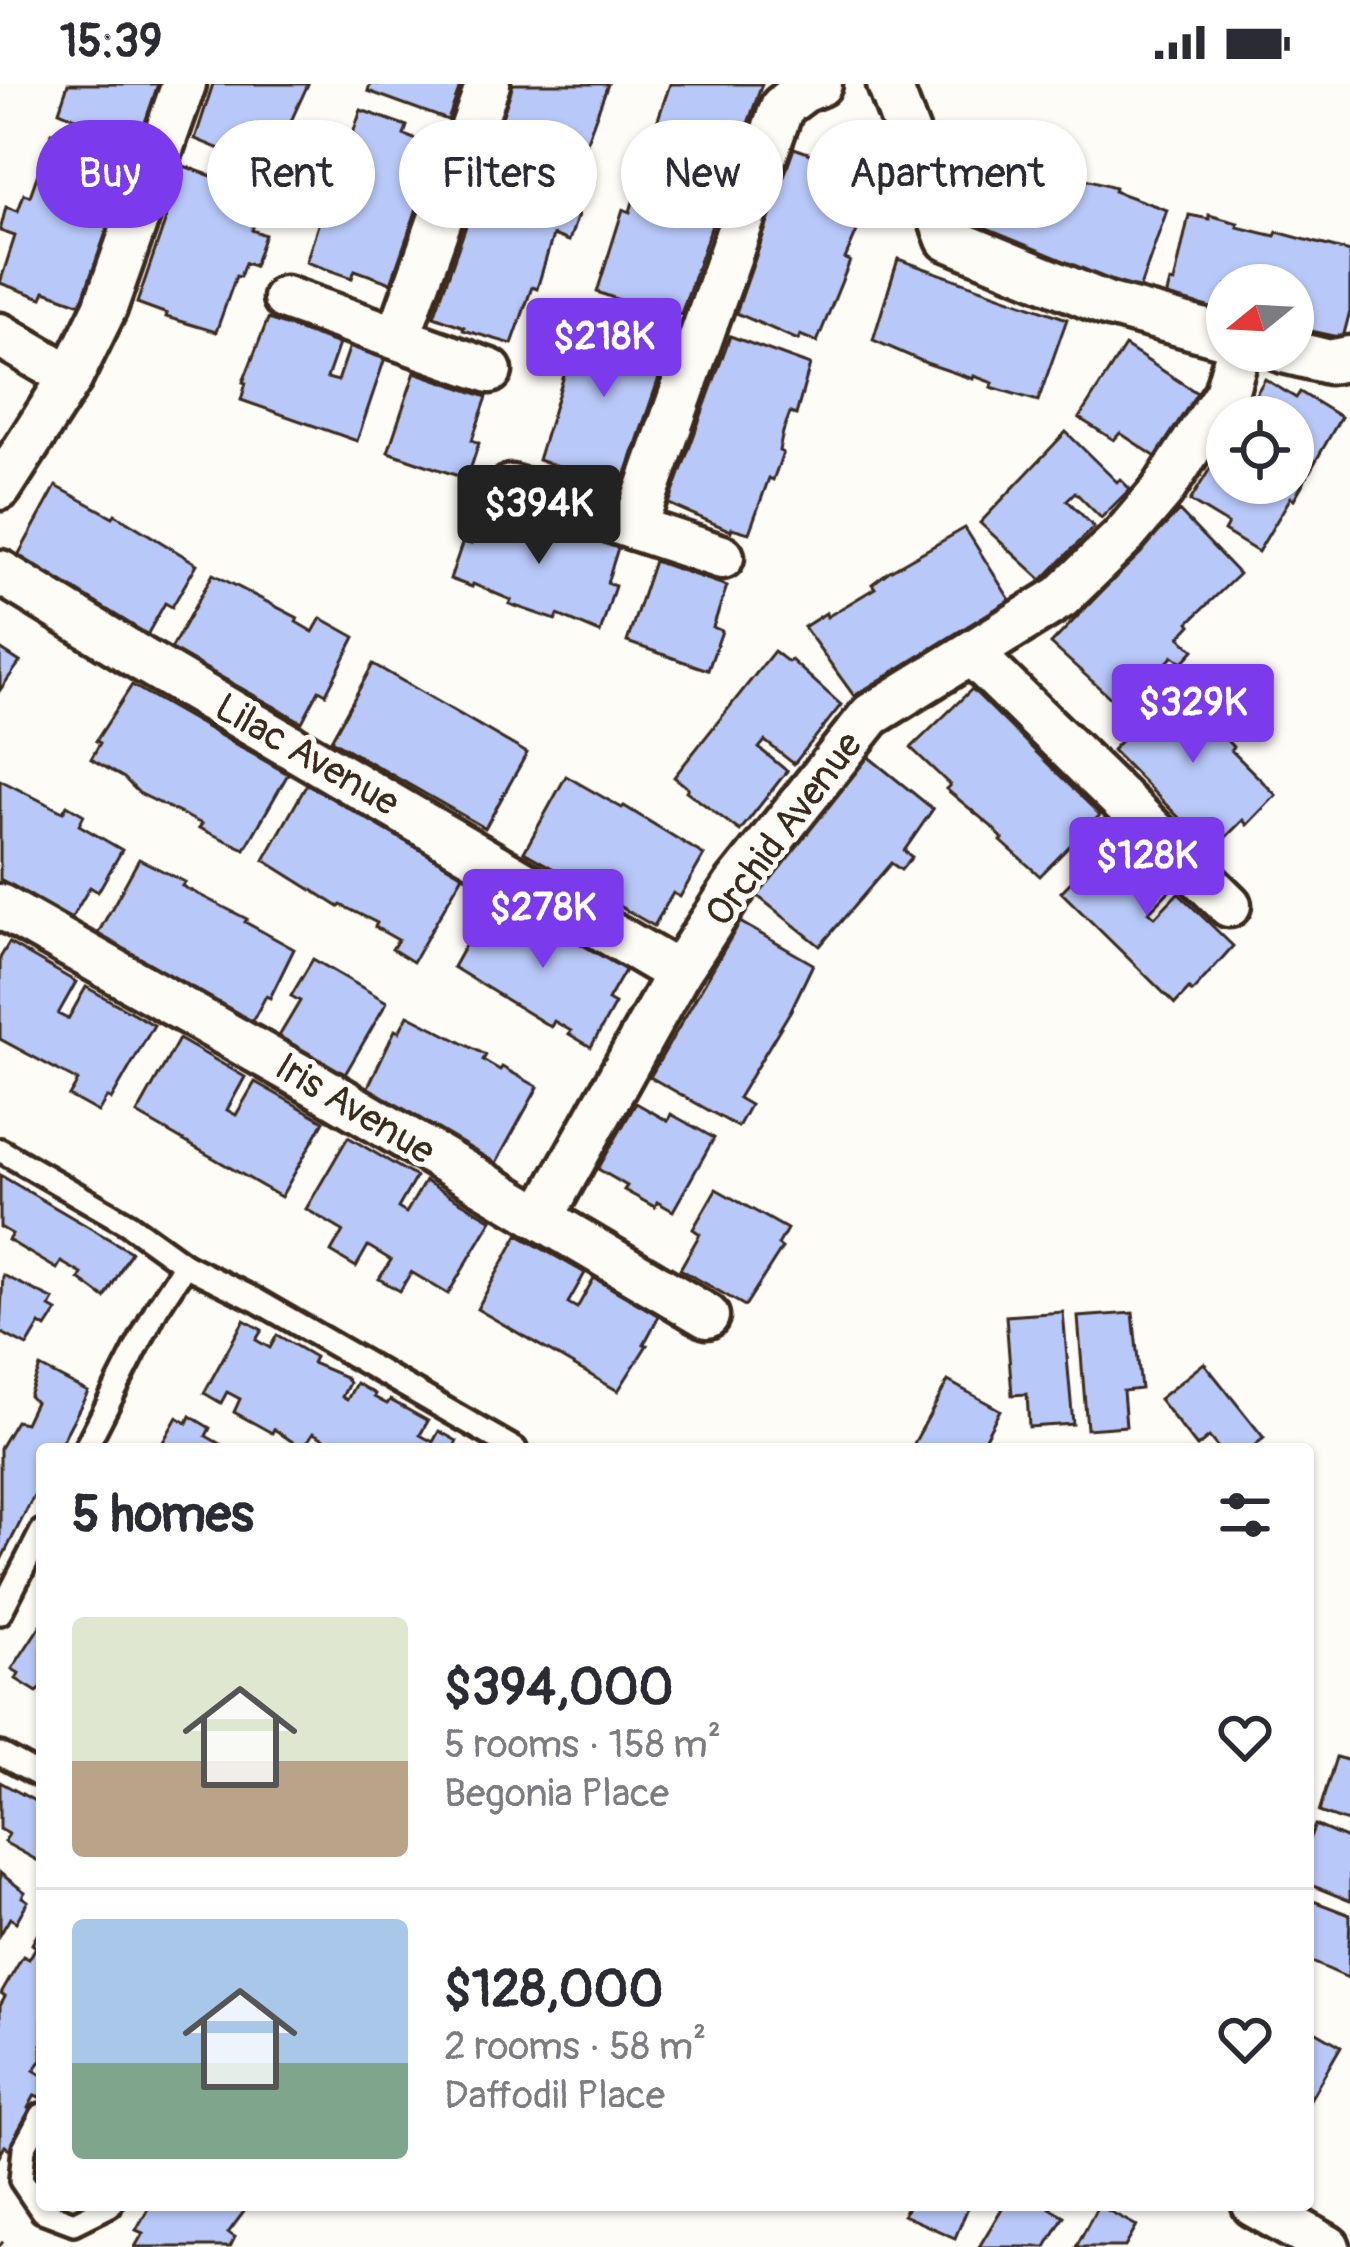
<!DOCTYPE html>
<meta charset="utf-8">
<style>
:root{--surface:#fff;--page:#f2f2f3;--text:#2b2b33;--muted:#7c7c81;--line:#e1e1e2;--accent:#7c3aed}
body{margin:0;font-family:Pangolin,sans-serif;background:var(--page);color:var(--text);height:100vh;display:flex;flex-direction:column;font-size:45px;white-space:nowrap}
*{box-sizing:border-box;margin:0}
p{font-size:39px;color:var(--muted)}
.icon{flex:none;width:66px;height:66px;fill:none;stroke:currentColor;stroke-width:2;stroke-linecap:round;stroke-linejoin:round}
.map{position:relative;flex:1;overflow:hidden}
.side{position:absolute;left:36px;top:1359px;width:1278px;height:768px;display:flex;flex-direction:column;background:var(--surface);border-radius:12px;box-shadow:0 3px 9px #0004}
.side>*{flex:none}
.hud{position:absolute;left:36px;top:36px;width:1278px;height:108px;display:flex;gap:24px}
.needle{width:78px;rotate:252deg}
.fabs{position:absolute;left:1206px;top:180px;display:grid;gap:24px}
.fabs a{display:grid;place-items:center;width:108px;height:108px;border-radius:50%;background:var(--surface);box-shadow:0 3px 9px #0004;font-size:60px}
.price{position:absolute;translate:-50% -102px;padding:0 27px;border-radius:12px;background:var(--accent);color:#fff;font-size:39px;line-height:78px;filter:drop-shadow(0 3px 6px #0008)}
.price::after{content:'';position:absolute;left:50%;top:72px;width:36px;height:27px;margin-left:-18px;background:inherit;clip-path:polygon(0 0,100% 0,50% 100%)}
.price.current{background:#222;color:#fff}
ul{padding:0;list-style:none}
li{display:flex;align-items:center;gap:36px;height:300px;padding:0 36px}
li+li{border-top:3px solid var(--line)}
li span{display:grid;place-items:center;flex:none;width:336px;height:240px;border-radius:12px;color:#555}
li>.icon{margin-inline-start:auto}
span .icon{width:144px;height:144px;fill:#fffc;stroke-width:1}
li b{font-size:51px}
h2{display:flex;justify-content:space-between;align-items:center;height:144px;padding:0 36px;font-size:51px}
.pill{padding:0 42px;border-radius:54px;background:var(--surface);box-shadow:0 3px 9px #0004;font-size:42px;line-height:108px}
.pill.current{background:var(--accent);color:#fff}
.status{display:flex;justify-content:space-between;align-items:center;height:84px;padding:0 60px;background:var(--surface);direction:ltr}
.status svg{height:33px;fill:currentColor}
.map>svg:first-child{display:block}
</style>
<div class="status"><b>15:39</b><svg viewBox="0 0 49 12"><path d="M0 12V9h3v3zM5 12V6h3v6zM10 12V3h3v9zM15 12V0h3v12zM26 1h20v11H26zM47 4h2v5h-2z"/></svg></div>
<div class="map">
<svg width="1350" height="2163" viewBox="0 0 1350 2163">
<rect width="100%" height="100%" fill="#fdfcf7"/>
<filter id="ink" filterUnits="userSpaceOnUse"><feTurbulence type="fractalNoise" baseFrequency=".00833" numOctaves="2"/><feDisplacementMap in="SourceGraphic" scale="24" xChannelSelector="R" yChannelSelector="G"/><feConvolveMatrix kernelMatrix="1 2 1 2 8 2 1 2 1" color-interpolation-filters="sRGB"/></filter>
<g filter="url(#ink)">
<!-- building -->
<g fill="#b8c8f8" stroke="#3b2a1e" stroke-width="3">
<path d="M68 0H158L140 55 113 46 112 50 75 37 76 34 59 27Z"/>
<path d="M213 0H308L286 48 300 53 289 87 257 76 256 80 195 55Z"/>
<path d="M370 0H461L448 36 368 7Z"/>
<path d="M513 0H608L572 97 554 91 553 94 490 69Z"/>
<path d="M670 0H762L740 62 697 47 695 54 656 41Z"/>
<path d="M361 26 407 42 404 51 438 64 391 199 355 186 352 194 306 178 335 88 339 90Z"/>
<path d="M52 49 97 65 94 73 128 86 81 220 45 207 42 214 0 199 15 152 0 147 6 123 18 127 24 110 30 112Z"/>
<path d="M650 59 697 75 694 83 728 95 681 230 646 218 644 225 597 208 623 125 630 128Z"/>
<path d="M991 63 1031 81 1033 75 1049 80 1048 84 1115 103 1114 107 1167 126 1139 206 970 147 982 112 975 110Z"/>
<path d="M794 64 874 92 868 111 872 112 845 175 850 177 817 258 800 251 798 256 736 229Z"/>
<path d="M184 82 223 96 226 88 267 102 252 146 265 151 254 182 245 179 240 193 236 192 216 248 166 233 167 230 137 219Z"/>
<path d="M483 94 548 113 564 121 562 125 578 131 569 157 553 151 537 205 532 203 512 260 463 246 464 243 434 232Z"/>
<path d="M1189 131 1209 135V131L1238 139 1237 143 1275 152 1277 148 1350 168V227L1343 254 1293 243V201H1227V228L1166 214 1170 198 1174 199Z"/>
<path d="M898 175 1067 235 1038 317 991 303 993 299 974 292 973 295 926 279 873 256Z"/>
<path d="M592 227 635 242 632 249 670 262 623 398 589 386 587 393 538 376 566 285 572 287Z"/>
<path d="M268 235 339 260 327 294 338 297 350 262 385 274 357 357 241 316 246 299 243 298Z"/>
<path d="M730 252 810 281 796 331 790 329 783 348 779 367 783 369 773 396 769 394 749 449 732 444 731 447 669 420Z"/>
<path d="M1125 262 1197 309 1156 373 1120 349 1114 356 1079 334Z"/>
<path d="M415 288 487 313 472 356 479 359 467 395 388 368Z"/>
<path d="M1265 295 1296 314 1300 308 1341 333 1294 415 1291 413 1258 468 1224 447 1228 440 1190 417 1227 357V399H1293V333H1242Z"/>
<path d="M1066 348 1117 398 1120 395 1130 405 1101 434 1075 408 1067 416 1094 443 1042 496 980 439Z"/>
<path d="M56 402 113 433 115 430 197 480 172 523 165 519 147 551 15 477Z"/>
<path d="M485 419 618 464 607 499 615 502 600 549 558 531 556 536 509 520 511 516 473 500 472 503 450 495 463 457 471 460Z"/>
<path d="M1179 427 1239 490 1189 538 1191 541 1180 553 1194 566 1182 579 1173 572 1150 596 1141 588 1114 617 1051 560Z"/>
<path d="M965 444 1010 516 854 612 804 543 826 529 827 533 875 504 872 500 888 488Z"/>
<path d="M654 477 727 502 713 543 722 547 708 586 627 558Z"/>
<path d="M213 490 298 534 296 538 313 548 321 534 355 553 326 610 319 606 302 638 171 565Z"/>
<path d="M0 565 20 578 0 606Z"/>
<path d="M774 567 788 578 791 576 841 621 794 680 765 657 759 664 787 687 740 747 686 707 688 704 674 693Z"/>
<path d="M373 580 527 669 485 744 331 656Z"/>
<path d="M1170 594 1188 612 1182 619 1195 632 1208 620 1228 640 1220 649 1233 663 1231 666 1276 711 1247 741 1243 736 1212 767 1112 666 1140 638 1133 632Z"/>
<path d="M132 601 288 690 245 765 199 744 202 740 139 709 124 694 91 675 100 659 96 657Z"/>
<path d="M972 605 1100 731 1040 792 1001 757 1003 755 991 742 946 705 950 701 911 664Z"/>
<path d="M866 671 933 725 904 767 912 773 901 786 891 779 820 862 755 810Z"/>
<path d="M566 692 622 724 624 722 704 771 680 813 673 809 654 842 524 768Z"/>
<path d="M0 696 63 728 67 721 84 731 79 741 122 766 98 808 90 803 71 835 0 795Z"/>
<path d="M307 700 463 791 413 878 392 865 398 856 375 843 377 839 341 821 339 823 264 776Z"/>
<path d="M1120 748 1174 802 1149 828 1155 833 1178 809 1233 862 1192 908 1189 905 1175 920 1061 808Z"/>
<path d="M139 775 185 798 182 802 247 835 245 838 294 865 270 914 266 912 252 938 97 851Z"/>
<path d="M501 812 627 883 608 916 615 920 591 963 569 950 571 947 554 937 551 943 453 883 472 849 479 852Z"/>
<path d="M740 838 813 880 791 926 738 1014 750 1021 738 1043 650 993Z"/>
<path d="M9 859 76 898 58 930 68 935 86 903 154 941 111 1016 107 1013 98 1028 69 1012 78 997 0 955V874Z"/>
<path d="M313 875 387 918 344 992 278 954 300 917 291 912Z"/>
<path d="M408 931 486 971 483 976 500 986 502 983 538 1003 496 1079 366 1007 395 946 399 948Z"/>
<path d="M179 955 245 993 227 1026 236 1031 255 998 324 1037 281 1113 137 1030Z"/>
<path d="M636 1019 668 1037 671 1030 714 1054 673 1127 657 1118 655 1123 624 1106 627 1102 598 1085Z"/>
<path d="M348 1053 416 1093 398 1124 406 1129 425 1097 492 1136 448 1210 411 1188 400 1207 379 1195 391 1176 368 1162 356 1183 331 1168 343 1147 306 1125Z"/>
<path d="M0 1091 131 1168 105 1214 79 1195 82 1190 61 1178 57 1185 8 1156 12 1150 0 1143Z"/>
<path d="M716 1105 787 1145 778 1161 782 1164 745 1222 680 1185 700 1150 693 1145Z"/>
<path d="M518 1151 585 1189 568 1219 577 1224 594 1194 659 1232 644 1260 647 1261 618 1307 477 1225Z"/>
<path d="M3 1191 54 1216 50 1223 57 1227 46 1244 40 1240 27 1262 0 1248Z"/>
<path d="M1063 1228 1073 1340 1029 1343 1027 1310 1012 1311 1006 1232Z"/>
<path d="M1133 1229 1141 1305 1123 1307 1126 1342 1087 1345 1078 1233Z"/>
<path d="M244 1236 262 1246 256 1256 270 1264 277 1251 315 1273 312 1279 345 1293 349 1299 342 1313 347 1316 356 1299 375 1310 374 1313 387 1320 390 1316 428 1337 420 1351 433 1358 439 1347 457 1357 453 1365H318L324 1355 313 1349 303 1365 274 1345 272 1349 234 1328 240 1315 227 1308 221 1319 204 1309Z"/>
<path d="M1204 1279 1264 1354 1250 1365H1219L1209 1353 1197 1363 1159 1315Z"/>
<path d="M40 1283 88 1308 58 1365H42V1396L0 1478V1364L16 1337 25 1339 35 1318 29 1312Z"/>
<path d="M948 1297 1000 1326 979 1365H911Z"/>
<path d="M190 1332 210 1344 206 1352 222 1361 220 1365H159L177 1333 187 1339Z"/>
<path d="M42 1539V1604L37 1608 16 1595 19 1589 12 1585Z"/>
<path d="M1336 1673 1350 1677V1739L1319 1728Z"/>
<path d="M0 1698 42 1721V1779L4 1758 9 1750 0 1745Z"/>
<path d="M1315 1741 1350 1756V1817L1308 1800V1758Z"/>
<path d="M0 1789 25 1808 22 1813 28 1817 16 1838 10 1834 0 1851Z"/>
<path d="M1308 1815 1350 1831 1348 1894 1308 1876Z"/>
<path d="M42 1842V1976L34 1986 42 1991V2008L39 2013 35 2011 28 2024 34 2028 11 2066 5 2062 0 2071V1922L5 1913 1 1910 23 1872 29 1875 36 1863 32 1860Z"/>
<path d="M1308 1943 1341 1962 1308 2019Z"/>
<path d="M150 2121H249L228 2149 235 2153 230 2163H135L143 2149 136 2146Z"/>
<path d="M908 2121H969L955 2154 903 2131Z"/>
<path d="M1004 2121H1052L1050 2124 1064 2132 1046 2163H979Z"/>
<path d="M1098 2121 1137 2142 1125 2163H1076Z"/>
</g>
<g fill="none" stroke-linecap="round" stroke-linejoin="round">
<defs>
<g id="lane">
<path d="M0 1066 128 1140 185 1181 256 1216 515 1365"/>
<path d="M85 1365 157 1224 185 1181"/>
<path d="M0 1529 42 1447"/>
<path d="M0 1670 42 1693"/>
<path d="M42 2031 24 2064 21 2096 42 2127 74 2139 110 2121"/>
</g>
<g id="street">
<path d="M889 0 948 155 1106 220 1227 253"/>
<path d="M285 214 490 287"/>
<path d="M0 251 71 293"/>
<path d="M398 254 488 0"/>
<path d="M1284 267 1329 278 1350 274"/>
<path d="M511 403 722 473"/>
<path d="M0 404 71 293 105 224 184 0"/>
<path d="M634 444 782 23 803 7 820 0"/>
<path d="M0 488 143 576 678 889"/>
<path d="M973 571 1229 821"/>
<path d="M0 822 318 1002 707 1232"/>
<path d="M542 1133 678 889 735 802 871 631 1061 513 1123 453 1162 407 1226 309 1238 267"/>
<path d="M1254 2121 1328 2163"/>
</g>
</defs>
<!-- lane casing -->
<use href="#lane" stroke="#3b2a1e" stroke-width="30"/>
<!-- street casing -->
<use href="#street" stroke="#3b2a1e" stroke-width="51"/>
<!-- path -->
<path stroke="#3b2a1e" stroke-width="6" stroke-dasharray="3 9" stroke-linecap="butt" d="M0 2159 5 2163"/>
<!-- lane -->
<use href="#lane" stroke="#fdfcf7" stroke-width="21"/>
<!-- street -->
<use href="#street" stroke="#fdfcf7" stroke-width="42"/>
</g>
</g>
<g text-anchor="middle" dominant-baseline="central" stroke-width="10" stroke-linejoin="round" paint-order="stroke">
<!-- street labels -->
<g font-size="39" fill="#3b2a1e" stroke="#fdfcf7">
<text transform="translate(307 671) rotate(30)">Lilac Avenue</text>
<text transform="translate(784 745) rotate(-53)">Orchid Avenue</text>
<text transform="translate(355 1025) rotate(31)">Iris Avenue</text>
</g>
</g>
</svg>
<div class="fabs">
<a><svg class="needle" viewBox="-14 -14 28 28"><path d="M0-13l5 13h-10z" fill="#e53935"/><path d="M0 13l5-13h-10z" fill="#7c7c81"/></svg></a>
<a><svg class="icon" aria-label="locate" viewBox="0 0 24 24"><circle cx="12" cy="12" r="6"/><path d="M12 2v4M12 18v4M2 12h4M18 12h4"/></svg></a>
</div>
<b class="price" style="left:604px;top:316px">$218K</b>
<b class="price current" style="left:539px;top:483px">$394K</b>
<b class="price" style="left:1193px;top:682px">$329K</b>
<b class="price" style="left:1147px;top:835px">$128K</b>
<b class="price" style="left:543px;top:887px">$278K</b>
<div class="hud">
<a class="pill current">Buy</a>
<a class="pill">Rent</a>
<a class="pill">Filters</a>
<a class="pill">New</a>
<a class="pill">Apartment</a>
</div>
<section class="side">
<h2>5 homes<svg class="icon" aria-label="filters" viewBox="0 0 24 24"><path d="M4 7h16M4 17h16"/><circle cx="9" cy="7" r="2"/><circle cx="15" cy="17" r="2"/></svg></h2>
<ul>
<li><span style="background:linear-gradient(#dfe7d0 60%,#b9a48a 0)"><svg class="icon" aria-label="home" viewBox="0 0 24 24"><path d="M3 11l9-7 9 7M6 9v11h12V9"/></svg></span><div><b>$394,000</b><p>5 rooms · 158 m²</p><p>Begonia Place</p></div><svg class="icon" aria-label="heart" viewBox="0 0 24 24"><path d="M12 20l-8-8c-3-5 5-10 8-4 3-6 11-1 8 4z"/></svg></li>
<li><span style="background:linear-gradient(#a9c7e8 60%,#7fa58c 0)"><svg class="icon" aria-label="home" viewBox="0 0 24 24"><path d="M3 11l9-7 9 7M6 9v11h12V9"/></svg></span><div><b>$128,000</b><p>2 rooms · 58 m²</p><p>Daffodil Place</p></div><svg class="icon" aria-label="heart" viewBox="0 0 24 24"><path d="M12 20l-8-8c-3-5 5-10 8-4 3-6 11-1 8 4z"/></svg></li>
</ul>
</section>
</div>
